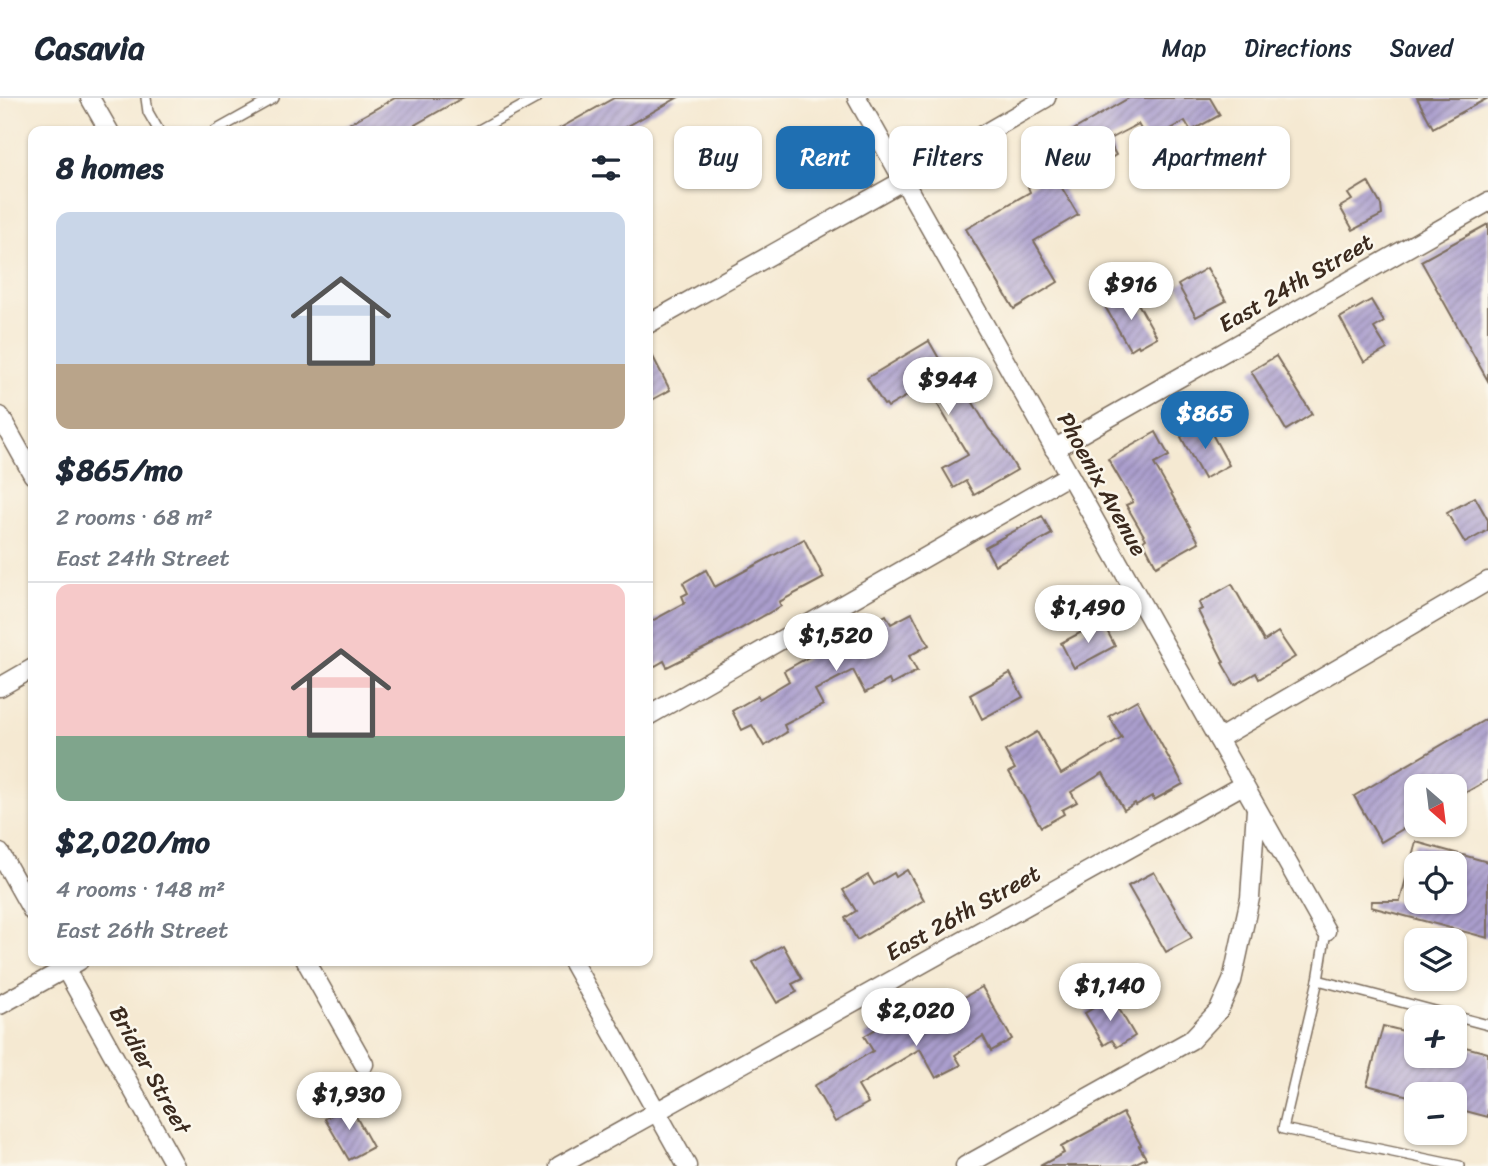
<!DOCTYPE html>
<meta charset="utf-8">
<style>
:root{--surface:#fff;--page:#f2f2f3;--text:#1f2937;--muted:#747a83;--line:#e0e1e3;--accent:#1f6fb2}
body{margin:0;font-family:Sriracha,sans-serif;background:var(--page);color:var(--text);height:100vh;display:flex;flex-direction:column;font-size:26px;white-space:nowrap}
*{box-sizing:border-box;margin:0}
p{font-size:23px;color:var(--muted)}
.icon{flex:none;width:38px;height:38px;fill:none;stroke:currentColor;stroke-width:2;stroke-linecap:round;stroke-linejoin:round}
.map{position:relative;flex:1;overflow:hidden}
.panel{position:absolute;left:28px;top:28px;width:625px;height:840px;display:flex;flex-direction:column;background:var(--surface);border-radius:14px;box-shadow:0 2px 5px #0004}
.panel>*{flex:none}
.top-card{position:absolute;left:674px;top:28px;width:665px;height:63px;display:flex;gap:14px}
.needle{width:46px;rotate:152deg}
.tools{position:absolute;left:1404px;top:676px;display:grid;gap:14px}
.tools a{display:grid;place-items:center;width:63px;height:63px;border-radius:14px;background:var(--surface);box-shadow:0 2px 5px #0004;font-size:35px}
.price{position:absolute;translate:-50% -60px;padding:0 16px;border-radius:24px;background:#fff;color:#222;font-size:23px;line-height:46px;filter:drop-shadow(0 2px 4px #0008)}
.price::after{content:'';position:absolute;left:50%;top:42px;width:21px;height:16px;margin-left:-10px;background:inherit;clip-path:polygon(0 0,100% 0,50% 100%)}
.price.on{background:var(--accent);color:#fff}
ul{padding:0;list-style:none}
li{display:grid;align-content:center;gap:14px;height:371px;padding:0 28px}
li+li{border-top:2px solid var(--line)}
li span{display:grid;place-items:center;height:217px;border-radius:14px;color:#555}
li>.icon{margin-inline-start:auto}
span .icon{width:126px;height:126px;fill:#fffc;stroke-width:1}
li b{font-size:30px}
h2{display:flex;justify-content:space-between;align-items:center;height:84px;padding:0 28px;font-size:30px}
.tag{padding:0 24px;border-radius:14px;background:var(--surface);box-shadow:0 2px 5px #0004;font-size:24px;line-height:63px}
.tag.on{background:var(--accent);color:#fff}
header{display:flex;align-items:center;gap:42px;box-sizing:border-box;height:98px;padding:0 35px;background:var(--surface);border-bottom:2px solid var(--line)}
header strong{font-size:33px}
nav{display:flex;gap:38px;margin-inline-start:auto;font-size:24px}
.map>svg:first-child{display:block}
</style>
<header>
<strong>Casavia</strong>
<nav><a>Map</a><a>Directions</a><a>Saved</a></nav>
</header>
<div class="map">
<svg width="1488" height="1068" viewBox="0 0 1488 1068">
<defs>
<pattern id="building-hatch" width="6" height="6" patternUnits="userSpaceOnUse" patternTransform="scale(1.75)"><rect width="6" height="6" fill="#aa9ecd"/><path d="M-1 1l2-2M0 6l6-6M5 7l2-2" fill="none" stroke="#8c81a6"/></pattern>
</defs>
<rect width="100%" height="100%" fill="#fbf7ec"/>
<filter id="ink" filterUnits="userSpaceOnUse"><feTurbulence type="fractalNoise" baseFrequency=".0143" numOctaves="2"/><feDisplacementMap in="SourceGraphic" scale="14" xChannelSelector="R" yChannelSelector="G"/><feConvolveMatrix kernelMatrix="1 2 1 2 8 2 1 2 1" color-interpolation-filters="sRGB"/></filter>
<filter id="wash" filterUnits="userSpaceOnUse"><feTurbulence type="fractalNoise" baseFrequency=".00686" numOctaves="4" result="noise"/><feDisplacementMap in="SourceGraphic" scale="28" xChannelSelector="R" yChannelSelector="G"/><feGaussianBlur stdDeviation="1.57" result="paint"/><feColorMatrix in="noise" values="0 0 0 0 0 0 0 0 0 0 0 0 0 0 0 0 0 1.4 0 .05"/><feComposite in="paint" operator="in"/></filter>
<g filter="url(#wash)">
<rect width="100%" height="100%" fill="#f5e9d2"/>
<g id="blocks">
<!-- building -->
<g fill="url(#building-hatch)">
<path d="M395 0H462L404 33H336Z"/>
<path d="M614 0H677L619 33H555Z"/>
<path d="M1129 0H1210L1220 17 1191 33 1185 23 1148 44 1138 26 1108 42 1116 57 1091 72 1083 58 1075 63 1061 39Z"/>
<path d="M1417 0H1488L1433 30Z"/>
<path d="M1053 75 1078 117 1034 143 1058 184 1014 211 966 131 1030 94 1028 89Z"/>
<path d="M1368 84 1381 107 1382 117 1353 132 1340 109 1352 102 1348 96Z"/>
<path d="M1488 126V283L1421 163Z"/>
<path d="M1207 170 1226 203 1196 219 1178 187Z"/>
<path d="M1132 195 1157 239 1139 249 1138 247 1130 252 1106 210Z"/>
<path d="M1371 202 1384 224 1374 230 1387 251 1364 264 1340 220Z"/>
<path d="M929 243 945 271 942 273 961 302 969 298 989 331 999 342 1017 372 974 397 966 383 954 390 943 371 968 357 926 287 888 309 886 306 884 307 867 280Z"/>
<path d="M648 249 670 292 648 304Z"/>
<path d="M1276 258 1312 316 1286 332 1251 273Z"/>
<path d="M1206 325 1229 367 1204 381 1181 339Z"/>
<path d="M1156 334 1169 358 1154 366 1199 444 1156 468 1143 443 1146 441 1126 407 1133 404 1108 361Z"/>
<path d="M1475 399 1488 422V432L1465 445 1447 415Z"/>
<path d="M1042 418 1052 436 995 467 985 449Z"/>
<path d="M804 441 824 480 779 504 781 508 715 545 667 569 664 563 648 572V525L685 505 682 498 688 495 683 485 706 472 715 489Z"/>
<path d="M1232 486 1264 543 1278 534 1295 559 1259 581 1256 575 1235 587 1222 565 1224 564 1198 513 1202 511 1199 505Z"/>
<path d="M912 515 929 547 909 558 917 573 891 587 889 582 865 595 853 572 815 592 823 607 784 627 787 634 764 648 752 627 742 632 732 613 758 598 759 601 789 583 784 573 837 543 836 542 853 533 854 535 886 517 891 526Z"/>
<path d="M1102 523 1115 548 1074 570 1061 545Z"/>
<path d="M1010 575 1023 599 982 621 970 597Z"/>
<path d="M1137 602 1183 686 1154 702 1152 698 1136 707 1135 705 1124 712 1103 675 1071 694 1077 704 1062 712 1064 716 1041 729 1009 674 1015 671 1005 653 1037 634 1061 676 1122 640 1109 618Z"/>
<path d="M1488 620V682L1454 701V688H1416V723L1381 744 1354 698Z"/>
<path d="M1416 744 1488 764V840L1371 809 1372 803H1400L1410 766H1416V803H1454V765H1410Z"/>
<path d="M907 772 924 802 857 842 845 820 856 813 843 792 868 777 874 787 894 775 896 779Z"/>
<path d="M1154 774 1192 840 1166 854 1128 788Z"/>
<path d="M783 847 802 881 792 886 797 894 777 905 753 864Z"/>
<path d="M982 889 1012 941 991 953 983 938 955 957 961 967 936 980 920 951 858 988 868 1005 835 1024 814 988 873 953 864 938 890 923 893 930 920 915 923 921 932 916 933 917Z"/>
<path d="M1112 899 1135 938 1117 949 1112 942 1104 947 1085 915Z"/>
<path d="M1383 928 1416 936V957H1454V946L1488 955V1019L1454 1010V996H1416V1000L1367 987Z"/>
<path d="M349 1006 373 1049 349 1062 325 1021Z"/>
<path d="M1123 1015 1141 1047 1139 1048 1146 1060 1130 1068H1040L1064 1055 1061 1049Z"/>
</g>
</g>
</g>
<g filter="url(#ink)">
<use href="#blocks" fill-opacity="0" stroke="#7c6d5d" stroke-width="2"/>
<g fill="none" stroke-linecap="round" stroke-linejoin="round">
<defs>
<g id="lane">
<path d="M146 0 148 14 159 33"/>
<path d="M215 33 274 0"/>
<path d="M477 33 537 0"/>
<path d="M1326 833 1318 882 1283 1031 1460 1068"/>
<path d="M1318 882 1488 927"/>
</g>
<g id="street">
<path d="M90 0 109 33"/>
<path d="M857 0 1326 833"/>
<path d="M648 226 922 72 1046 0"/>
<path d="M0 318 33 377"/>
<path d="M1054 351 1488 104"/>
<path d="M0 589 33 570"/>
<path d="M648 618 1069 377"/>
<path d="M1218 641 1488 483"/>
<path d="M0 755 33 814"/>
<path d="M61 863 175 1068"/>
<path d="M306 863 364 966"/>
<path d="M572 863 687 1068"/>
<path d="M0 907 79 863"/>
<path d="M559 1068 1243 687"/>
<path d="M965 1068 1191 942 1219 912 1232 883 1250 800 1256 711"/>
</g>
</defs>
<!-- lane casing -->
<use href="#lane" stroke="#7c6d5d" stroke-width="12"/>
<!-- street casing -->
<use href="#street" stroke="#7c6d5d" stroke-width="21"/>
<!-- lane -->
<use href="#lane" stroke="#fff" stroke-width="9"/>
<!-- street -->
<use href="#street" stroke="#fff" stroke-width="18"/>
</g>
</g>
<g text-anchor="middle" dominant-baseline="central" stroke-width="5" stroke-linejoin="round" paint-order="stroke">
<!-- street labels -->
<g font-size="23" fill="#3b2a1e" stroke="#fbf7ec">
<text transform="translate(1296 185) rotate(-30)">East 24th Street</text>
<text transform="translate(1102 386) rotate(61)">Phoenix Avenue</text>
<text transform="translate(963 815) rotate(-29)">East 26th Street</text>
<text transform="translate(150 972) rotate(61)">Bridier Street</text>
</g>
</g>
</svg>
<div class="tools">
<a><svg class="needle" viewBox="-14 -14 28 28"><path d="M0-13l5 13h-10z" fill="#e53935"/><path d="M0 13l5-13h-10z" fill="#747a83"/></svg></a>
<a><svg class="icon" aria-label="locate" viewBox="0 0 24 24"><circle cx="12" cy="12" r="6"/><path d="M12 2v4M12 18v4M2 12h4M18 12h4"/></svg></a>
<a><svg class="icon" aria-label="layers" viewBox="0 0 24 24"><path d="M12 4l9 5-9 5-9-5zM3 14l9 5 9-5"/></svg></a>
<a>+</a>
<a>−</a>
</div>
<b class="price" style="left:1131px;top:224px">$916</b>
<b class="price" style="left:948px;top:319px">$944</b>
<b class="price on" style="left:1205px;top:353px">$865</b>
<b class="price" style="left:1088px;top:547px">$1,490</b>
<b class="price" style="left:836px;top:575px">$1,520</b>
<b class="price" style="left:1110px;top:925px">$1,140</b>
<b class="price" style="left:916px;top:950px">$2,020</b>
<b class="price" style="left:349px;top:1034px">$1,930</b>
<div class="top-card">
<a class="tag">Buy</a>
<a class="tag on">Rent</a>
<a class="tag">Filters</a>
<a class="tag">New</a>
<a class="tag">Apartment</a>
</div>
<section class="panel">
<h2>8 homes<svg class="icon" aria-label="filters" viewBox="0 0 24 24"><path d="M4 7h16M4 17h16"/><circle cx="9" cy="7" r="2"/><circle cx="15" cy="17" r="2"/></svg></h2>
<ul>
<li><span style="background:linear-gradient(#c9d6e8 70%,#b9a48a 0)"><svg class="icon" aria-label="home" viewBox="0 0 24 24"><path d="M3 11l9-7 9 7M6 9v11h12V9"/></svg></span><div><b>$865/mo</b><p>2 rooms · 68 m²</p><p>East 24th Street</p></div></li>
<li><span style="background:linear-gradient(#f6c9c9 70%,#7fa58c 0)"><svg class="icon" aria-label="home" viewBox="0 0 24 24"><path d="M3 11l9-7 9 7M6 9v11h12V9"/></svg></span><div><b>$2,020/mo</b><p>4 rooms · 148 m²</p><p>East 26th Street</p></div></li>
</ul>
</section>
</div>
